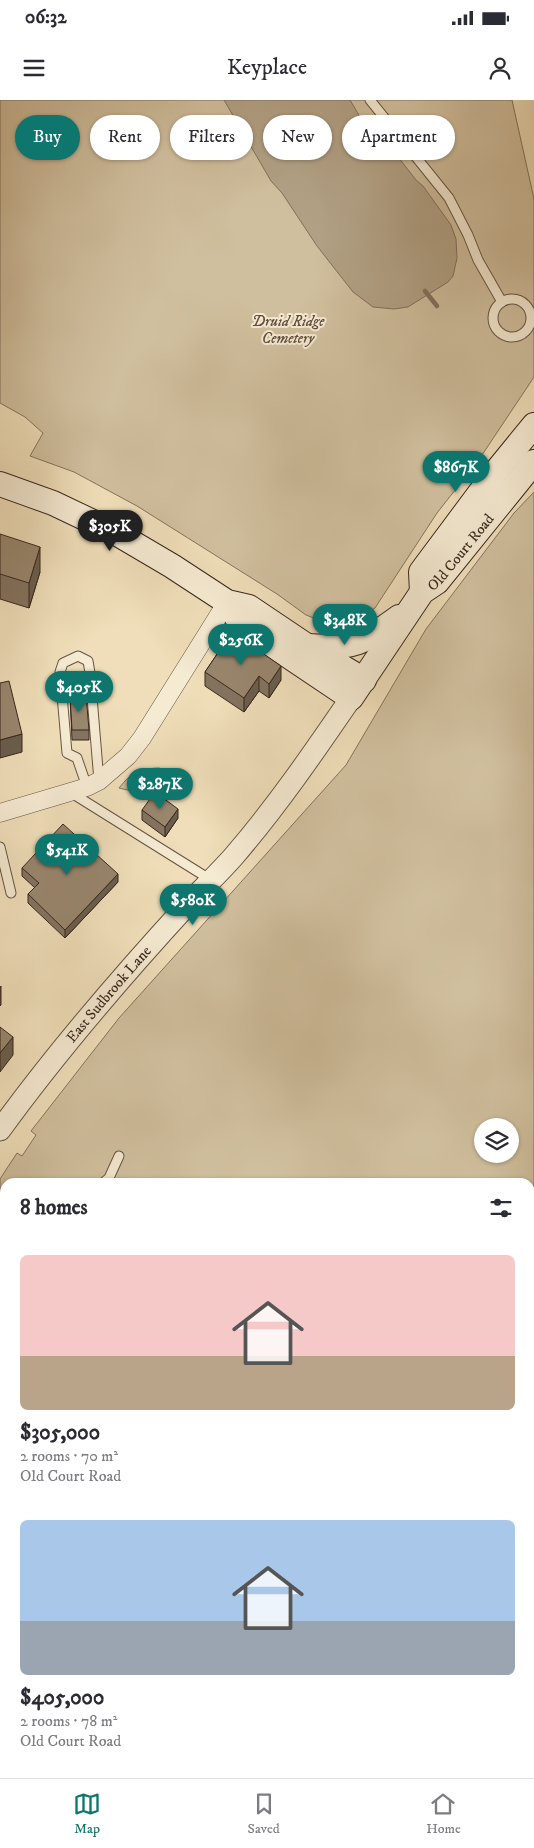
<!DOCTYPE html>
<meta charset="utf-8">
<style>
:root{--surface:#fff;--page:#f7f7f7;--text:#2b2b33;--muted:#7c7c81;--line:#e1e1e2;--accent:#0f766e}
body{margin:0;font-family:"IM FELL DW Pica",serif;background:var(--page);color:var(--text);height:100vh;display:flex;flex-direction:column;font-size:19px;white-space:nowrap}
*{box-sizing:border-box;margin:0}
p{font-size:16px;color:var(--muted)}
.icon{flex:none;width:28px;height:28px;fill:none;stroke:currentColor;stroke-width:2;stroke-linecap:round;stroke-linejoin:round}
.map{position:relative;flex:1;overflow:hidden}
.side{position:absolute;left:0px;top:1078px;width:535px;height:601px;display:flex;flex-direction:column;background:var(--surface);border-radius:15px 15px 0 0;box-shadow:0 1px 4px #0004}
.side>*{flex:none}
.top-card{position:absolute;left:15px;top:15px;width:505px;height:45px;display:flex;gap:10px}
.controls{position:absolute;left:474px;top:1018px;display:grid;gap:10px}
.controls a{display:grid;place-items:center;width:45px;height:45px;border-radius:50%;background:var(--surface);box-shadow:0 1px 4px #0004;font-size:25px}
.price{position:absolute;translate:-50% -42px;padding:0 11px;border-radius:18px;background:var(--accent);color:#fff;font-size:16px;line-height:32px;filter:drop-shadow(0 1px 2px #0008)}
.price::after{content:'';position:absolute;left:50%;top:30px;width:15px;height:11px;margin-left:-8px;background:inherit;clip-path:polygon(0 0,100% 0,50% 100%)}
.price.current{background:#222;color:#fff}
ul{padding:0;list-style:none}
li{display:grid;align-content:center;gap:10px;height:265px;padding:0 20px}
li span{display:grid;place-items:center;height:155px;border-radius:8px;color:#555}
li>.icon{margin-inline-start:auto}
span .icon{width:90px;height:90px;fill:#fffc;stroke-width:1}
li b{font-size:21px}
h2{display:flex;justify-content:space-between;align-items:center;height:60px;padding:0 20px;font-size:21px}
.chip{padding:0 18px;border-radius:22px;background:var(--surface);box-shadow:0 1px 4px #0004;font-size:18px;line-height:45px}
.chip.current{background:var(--accent);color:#fff}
.status{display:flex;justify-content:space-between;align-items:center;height:35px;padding:0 25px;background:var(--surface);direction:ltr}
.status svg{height:14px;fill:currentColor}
header{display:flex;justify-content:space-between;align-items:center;height:65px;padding:0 20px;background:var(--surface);font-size:22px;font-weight:600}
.dock{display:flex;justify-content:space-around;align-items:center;height:70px;border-top:1px solid var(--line);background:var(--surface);font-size:14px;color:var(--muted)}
.dock a{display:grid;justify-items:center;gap:2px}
.dock .current{color:var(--accent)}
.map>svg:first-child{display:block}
</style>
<div class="status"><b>06:32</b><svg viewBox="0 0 49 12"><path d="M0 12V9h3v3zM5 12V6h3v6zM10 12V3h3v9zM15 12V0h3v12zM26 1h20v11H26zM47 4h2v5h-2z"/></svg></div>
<header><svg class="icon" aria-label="menu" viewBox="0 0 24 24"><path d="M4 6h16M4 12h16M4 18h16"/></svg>Keyplace<svg class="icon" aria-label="person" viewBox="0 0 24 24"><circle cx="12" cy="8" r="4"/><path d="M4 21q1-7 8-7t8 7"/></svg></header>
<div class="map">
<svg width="534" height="1678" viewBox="0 0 534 1678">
<rect width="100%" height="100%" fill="#efdeb9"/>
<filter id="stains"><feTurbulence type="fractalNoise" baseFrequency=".004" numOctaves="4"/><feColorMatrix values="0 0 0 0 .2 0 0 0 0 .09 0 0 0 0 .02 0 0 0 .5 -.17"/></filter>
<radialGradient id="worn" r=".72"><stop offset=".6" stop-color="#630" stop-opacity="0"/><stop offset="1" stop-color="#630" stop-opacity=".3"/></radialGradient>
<!-- green -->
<g fill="#d0bf9e" stroke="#84735e" fill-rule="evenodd">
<path d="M0 0H512L534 99V277L478 361 437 413 375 508 353 521 332 525 306 515 277 494 137 406 74 372 30 356 43 333 25 317 0 303Z"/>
<path d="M534 392V1678H0V1079L17 1053 22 1056 36 1035 31 1031 119 918 346 665 426 529 514 413ZM482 1026H510V1054H482ZM5 1082H530V1674H5Z"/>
<path d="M159 668 187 681 182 694 154 689 140 693 119 688C133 671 138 669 159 668Z"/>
</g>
<!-- water -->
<path fill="#b1a084" stroke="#81705b" d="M224 0H350L363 22 369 26 374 36 395 53 416 80 423 86 451 125 456 139 457 158 453 176 448 182 408 207 394 209 373 207 353 192 317 146 282 93 271 81Z"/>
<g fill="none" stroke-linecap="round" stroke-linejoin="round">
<!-- stream -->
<path stroke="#81705b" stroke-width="4.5" d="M425 191 437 206"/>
<defs>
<g id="service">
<path d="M370 0 449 98 468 135 478 160 502 202"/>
<circle cx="512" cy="218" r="19"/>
<path d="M87 687 77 658 67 653 60 572 63 563 78 556 88 561 90 573 99 681"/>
<path d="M70 692 211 780"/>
<path d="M0 747 11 793"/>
<path d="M104 1082 109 1078 119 1056"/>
<path d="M0 1258 5 1252"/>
</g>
<path id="minor" d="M0 713 87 687 99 681 128 656 142 638 227 502"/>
<g id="tertiary">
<path id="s1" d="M0 1030C58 950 122 876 189 803 204 787 220 772 234 756 277 706 314 652 351 598"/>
</g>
<g id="secondary">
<path d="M0 384 53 403 116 433 172 466 227 502 249 507 307 546 364 580"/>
<path d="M422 492 421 472 494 374 534 325"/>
<path id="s2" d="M227 502 241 524 351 598 422 492 437 482 534 362"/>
<path d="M308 546C354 549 363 543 399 517"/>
</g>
</defs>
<!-- service casing -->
<use href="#service" stroke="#654" stroke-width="11"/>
<!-- minor casing -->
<use href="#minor" stroke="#654" stroke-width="19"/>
<!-- tertiary casing -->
<use href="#tertiary" stroke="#654" stroke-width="23"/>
<!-- secondary casing -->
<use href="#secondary" stroke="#39271d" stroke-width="26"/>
<!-- service -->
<use href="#service" stroke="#f5ead2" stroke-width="9"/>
<!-- minor -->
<use href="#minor" stroke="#f5ead2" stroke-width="18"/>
<!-- tertiary -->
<use href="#tertiary" stroke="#f5ead2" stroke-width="21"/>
<!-- secondary -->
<use href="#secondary" stroke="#f5ead2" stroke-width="24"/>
</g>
<!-- wall -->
<g fill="#83735f" stroke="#39271d">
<path d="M0 434 40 472 29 508 0 499Z"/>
<path d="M232 532 281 580 269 598 259 591 244 612 205 586V572Z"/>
<path d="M70 595 89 630V640H72Z"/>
<path d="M142 710 178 718 165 737 142 720Z"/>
<path d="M22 768 118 782 65 838 28 803V794L35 788 22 776Z"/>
<path d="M5 1096 2 1246 0 1245V1104Z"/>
</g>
<!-- shaded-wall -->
<g fill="#6a5e4d" stroke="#39271d">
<path d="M40 447V472L29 508V483Z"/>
<path d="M281 566V580L269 598V584Z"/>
<path d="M259 576V591L244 612V598Z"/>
<path d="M22 634V652L0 658V640Z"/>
<path d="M178 709V718L165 737V727Z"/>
<path d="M118 774V782L65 838V830Z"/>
<path d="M1 886V905L0 906V888Z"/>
<path d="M13 937V955L0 972V953Z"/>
<path d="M5 1226V1241L2 1246V1231Z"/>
</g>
<!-- building -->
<g fill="#98866e" stroke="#39271d">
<path d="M0 434 40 447 29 483 0 474Z"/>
<path d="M232 532 281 566 269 584 259 576 244 598 205 572Z"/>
<path d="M9 581 22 634 0 640V583Z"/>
<path d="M70 595H86L89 630H72Z"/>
<path d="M155 692 178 709 165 727 142 710Z"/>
<path d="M63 724 118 774 65 830 28 794 39 783 22 768Z"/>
<path d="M0 927 13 937 0 953Z"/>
<path d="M5 1096V1226L2 1231H0V1104Z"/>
</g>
<g text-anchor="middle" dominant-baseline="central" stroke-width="4" stroke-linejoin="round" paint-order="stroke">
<!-- park labels -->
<g font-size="15" font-style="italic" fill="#5f4d3d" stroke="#f5ead2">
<text x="288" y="221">Druid Ridge<tspan x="288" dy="17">Cemetery</tspan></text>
</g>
<!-- street labels -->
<g font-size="15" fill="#39271d" stroke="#f5ead2">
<text stroke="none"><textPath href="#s2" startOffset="342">Old Court Road</textPath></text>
<text stroke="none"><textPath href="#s1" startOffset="174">East Sudbrook Lane</textPath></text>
</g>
</g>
<rect width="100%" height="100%" filter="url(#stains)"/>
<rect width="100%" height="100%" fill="url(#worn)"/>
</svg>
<div class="controls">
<a><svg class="icon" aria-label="layers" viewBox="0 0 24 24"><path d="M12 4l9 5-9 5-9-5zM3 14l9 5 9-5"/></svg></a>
</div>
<b class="price" style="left:456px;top:393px">$867K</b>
<b class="price current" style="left:110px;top:452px">$305K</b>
<b class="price" style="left:345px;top:546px">$348K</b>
<b class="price" style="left:241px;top:566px">$256K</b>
<b class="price" style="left:79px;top:613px">$405K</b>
<b class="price" style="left:160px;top:710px">$287K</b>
<b class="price" style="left:67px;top:776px">$541K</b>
<b class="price" style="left:193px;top:826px">$580K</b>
<div class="top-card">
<a class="chip current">Buy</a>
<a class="chip">Rent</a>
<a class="chip">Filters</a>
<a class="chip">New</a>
<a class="chip">Apartment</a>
</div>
<section class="side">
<h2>8 homes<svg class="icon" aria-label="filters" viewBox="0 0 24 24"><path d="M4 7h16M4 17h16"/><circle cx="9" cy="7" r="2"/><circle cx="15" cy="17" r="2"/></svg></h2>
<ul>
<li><span style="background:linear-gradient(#f6c9c9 65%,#b9a48a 0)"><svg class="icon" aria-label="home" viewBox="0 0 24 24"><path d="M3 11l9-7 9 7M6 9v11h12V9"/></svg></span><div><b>$305,000</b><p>2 rooms · 70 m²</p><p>Old Court Road</p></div></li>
<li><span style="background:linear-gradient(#a9c7e8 65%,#9aa5b1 0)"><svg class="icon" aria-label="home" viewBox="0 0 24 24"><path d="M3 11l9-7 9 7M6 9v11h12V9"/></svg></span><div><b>$405,000</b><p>2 rooms · 78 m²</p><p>Old Court Road</p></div></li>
</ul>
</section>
</div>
<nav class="dock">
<a class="current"><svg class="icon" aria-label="map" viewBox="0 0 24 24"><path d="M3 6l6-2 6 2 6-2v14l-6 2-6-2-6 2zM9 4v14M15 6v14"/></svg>Map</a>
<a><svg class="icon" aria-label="saved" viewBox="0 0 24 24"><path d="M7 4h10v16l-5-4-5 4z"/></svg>Saved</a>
<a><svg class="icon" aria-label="home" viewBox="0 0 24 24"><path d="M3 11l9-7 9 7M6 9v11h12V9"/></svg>Home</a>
</nav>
